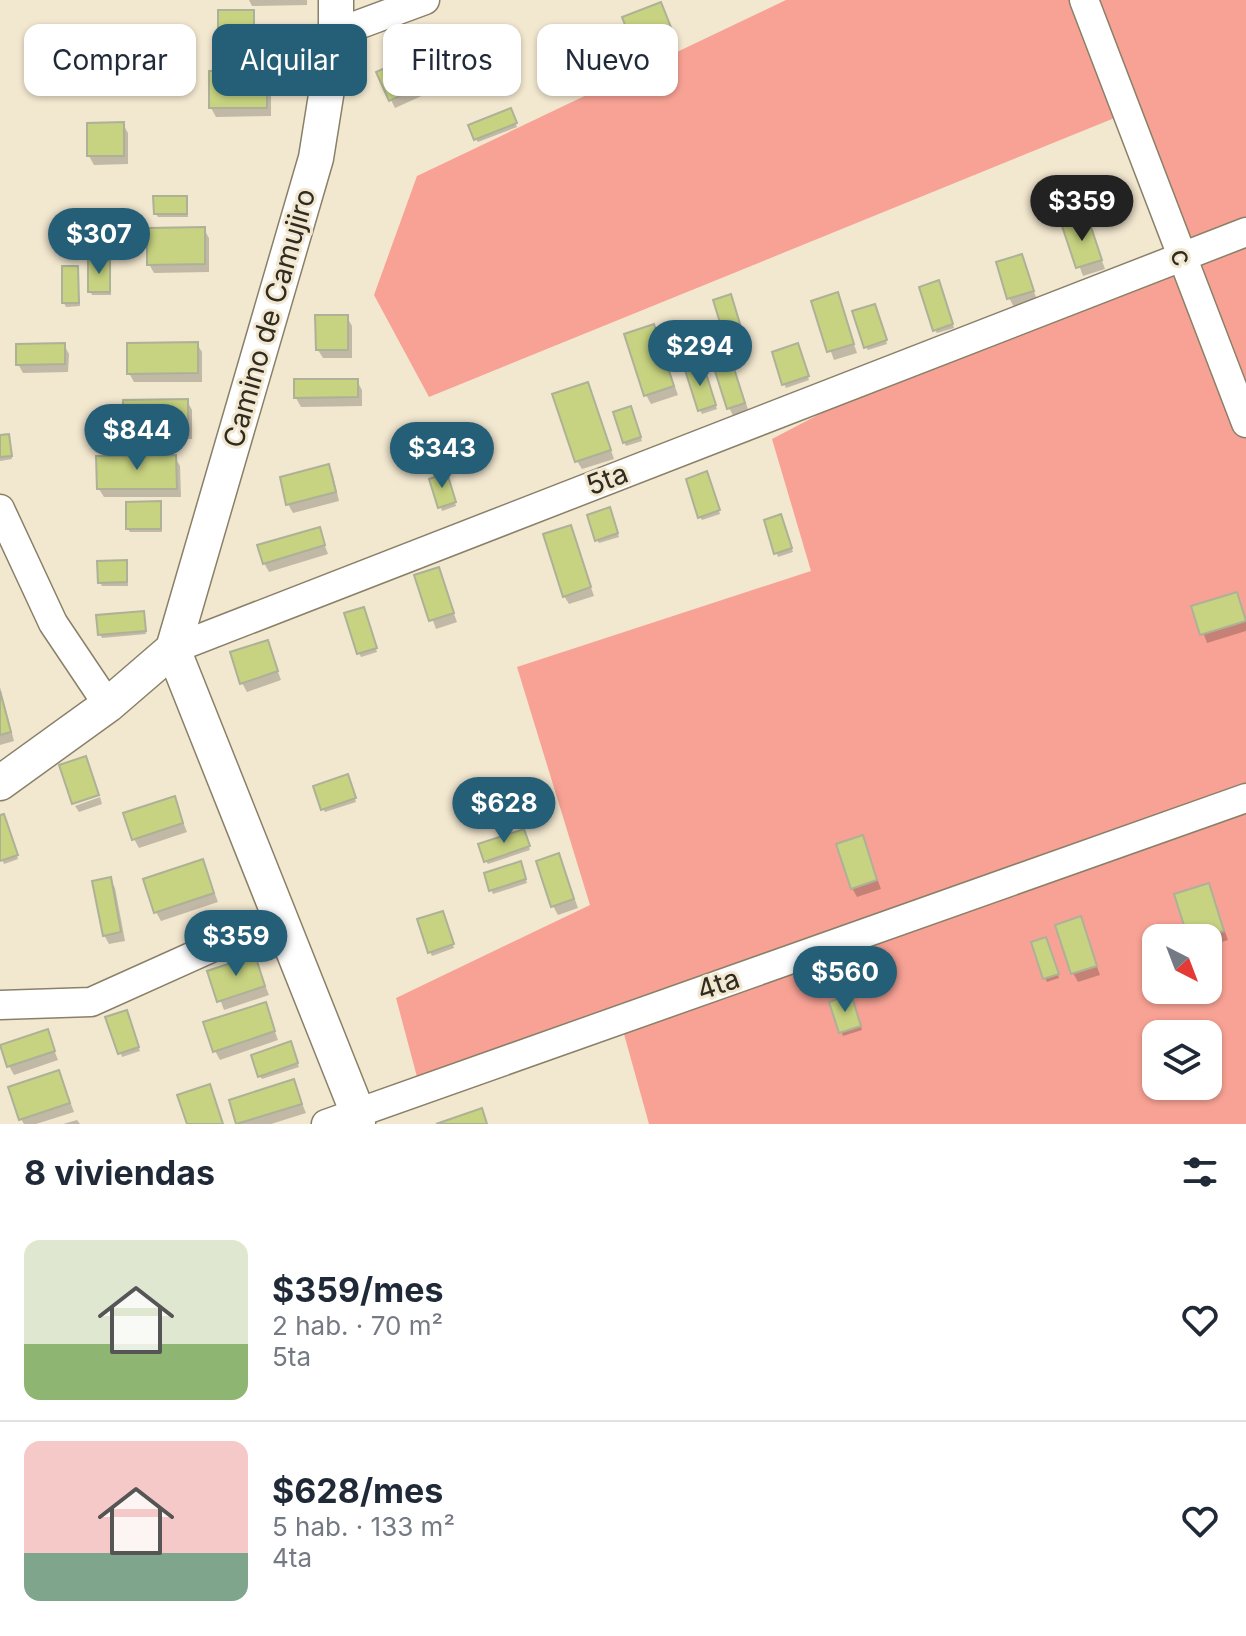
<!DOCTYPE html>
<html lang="es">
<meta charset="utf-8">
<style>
:root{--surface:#fff;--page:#f6f6f7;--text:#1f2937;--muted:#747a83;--line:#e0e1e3;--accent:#245e77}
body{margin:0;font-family:Inter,sans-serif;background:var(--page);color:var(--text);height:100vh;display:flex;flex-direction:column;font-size:30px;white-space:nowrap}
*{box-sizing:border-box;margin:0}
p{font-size:26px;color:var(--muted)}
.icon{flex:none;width:44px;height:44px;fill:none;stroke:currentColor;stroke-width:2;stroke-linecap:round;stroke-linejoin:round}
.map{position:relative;height:1124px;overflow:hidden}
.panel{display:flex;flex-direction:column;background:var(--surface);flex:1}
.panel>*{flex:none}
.guide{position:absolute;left:24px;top:24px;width:800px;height:72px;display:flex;gap:16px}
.needle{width:52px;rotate:138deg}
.controls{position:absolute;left:1142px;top:924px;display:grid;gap:16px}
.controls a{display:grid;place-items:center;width:80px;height:80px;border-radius:16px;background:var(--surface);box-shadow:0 2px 6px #0004;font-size:40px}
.price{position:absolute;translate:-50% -68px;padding:0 18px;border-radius:28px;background:var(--accent);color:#fff;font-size:26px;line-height:52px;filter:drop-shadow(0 2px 4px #0008)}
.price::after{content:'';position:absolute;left:50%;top:48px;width:24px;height:18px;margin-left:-12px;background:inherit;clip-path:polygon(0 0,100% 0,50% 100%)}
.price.selected{background:#222;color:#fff}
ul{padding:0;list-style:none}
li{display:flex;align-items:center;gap:24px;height:200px;padding:0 24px}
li+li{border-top:2px solid var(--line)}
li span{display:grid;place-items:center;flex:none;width:224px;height:160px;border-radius:16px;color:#555}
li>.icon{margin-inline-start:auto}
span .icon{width:96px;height:96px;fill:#fffc;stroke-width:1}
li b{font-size:34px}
h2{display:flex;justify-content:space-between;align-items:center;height:96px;padding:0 24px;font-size:34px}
.chip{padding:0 28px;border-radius:16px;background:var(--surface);box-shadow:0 2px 6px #0004;font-size:28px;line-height:72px}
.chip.selected{background:var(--accent);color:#fff}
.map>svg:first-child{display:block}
</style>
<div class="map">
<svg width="1246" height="1124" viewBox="0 0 1246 1124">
<rect width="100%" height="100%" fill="#f2e7cf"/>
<!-- green -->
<path fill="#f8a295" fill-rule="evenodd" d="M786 0H1246V1124H649L619 1016 417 1077 396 998 590 905 517 667 811 571 772 439 875 385 1183 270 1117 117 429 397 374 295 417 176ZM1156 938H1208V990H1156ZM1156 1034H1208V1086H1156Z"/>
<!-- shadow -->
<g fill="#0003">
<path d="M249 0H307V5L252 6Z"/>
<path d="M253 12 255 36H223L220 33Z"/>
<path d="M665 13 677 44 642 58 625 18Z"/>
<path d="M445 54 457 80 395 108 391 100Z"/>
<path d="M266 72 271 81V116L216 117 211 108Z"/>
<path d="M512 115 517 127 478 142 476 139Z"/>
<path d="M123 124 128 133V164L94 165 89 156Z"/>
<path d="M186 198 188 217H158L156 214Z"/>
<path d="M1087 220 1105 269 1083 276 1065 227Z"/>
<path d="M204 229 209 238V272L154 273 149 264Z"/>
<path d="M1021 256 1037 300 1014 307 1009 298Z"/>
<path d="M109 262 111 295H92L90 291Z"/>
<path d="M77 268 80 306 66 307 64 303Z"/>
<path d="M940 286 954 328 937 333 935 330Z"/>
<path d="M837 295 857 353 834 360 813 302Z"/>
<path d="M732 300 741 328 726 332 715 301Z"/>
<path d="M877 310 887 344 868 350 866 347Z"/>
<path d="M347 317 352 326V358H323L318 350Z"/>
<path d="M653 327 678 395 651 404 646 395Z"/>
<path d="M723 339 749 412 734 417 729 408Z"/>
<path d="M197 344 202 352V382H134L129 373Z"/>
<path d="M64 345 69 354 68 372 23 373 18 364Z"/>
<path d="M799 349 809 380 786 388 784 384Z"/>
<path d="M704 370 717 409 702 414 700 410Z"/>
<path d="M357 381 362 390V406L301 407 296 398Z"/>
<path d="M588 384 614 459 582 469 577 461Z"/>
<path d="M187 401 192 410V439H130L125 431Z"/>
<path d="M632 412 642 441 626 446 624 442Z"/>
<path d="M8 436 12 459 0 461V437Z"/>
<path d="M175 457 180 466 181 497H104L99 489Z"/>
<path d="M328 466 333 475 339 501 293 513 288 504Z"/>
<path d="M709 477 720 514 702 520 700 517Z"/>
<path d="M448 479 456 506 442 511 432 480Z"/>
<path d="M160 504 162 532H130L128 529Z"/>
<path d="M611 513 619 537 599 543 597 540Z"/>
<path d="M782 520 793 552 778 557 766 521Z"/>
<path d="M570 528 594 596 569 604 564 596Z"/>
<path d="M319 530 328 554 269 572 264 563Z"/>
<path d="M126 562 128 586H102L100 582Z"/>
<path d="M438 570 457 622 436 629 417 576Z"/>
<path d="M1236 594 1246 619V631L1207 643 1194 608Z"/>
<path d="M142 613 146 634 102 638 100 634Z"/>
<path d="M365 613 377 652 361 657 359 653Z"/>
<path d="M267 642 281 680 247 692 242 683Z"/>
<path d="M0 687 14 741 0 745Z"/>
<path d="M349 781 356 802 325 812 323 809Z"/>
<path d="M100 797 102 804 79 812 75 806Z"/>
<path d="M174 799 187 832 139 848 134 839Z"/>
<path d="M0 818 6 820 18 859 4 864 0 855Z"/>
<path d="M526 835 530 850 488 864 486 861Z"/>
<path d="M862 837 881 889 857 897 852 888Z"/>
<path d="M559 856 578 908 558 915 553 906Z"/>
<path d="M203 862 218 902 161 921 156 912Z"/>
<path d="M522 867 527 883 493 894 491 890Z"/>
<path d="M110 879 115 888 125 941 109 944 104 935Z"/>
<path d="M1208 885 1228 940 1208 946V938H1190Z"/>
<path d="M444 917 454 948 432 956 430 952Z"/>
<path d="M1080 919 1100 975 1078 982 1073 973Z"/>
<path d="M1048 944 1059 978 1047 982 1045 978Z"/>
<path d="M254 957 269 995 224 1010 210 972Z"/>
<path d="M852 1000 862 1030 843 1036 832 1003Z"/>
<path d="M265 1004 278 1040 220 1060 215 1051Z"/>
<path d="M128 1016 140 1051 122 1057 108 1018Z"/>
<path d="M47 1032 58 1060 14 1075 9 1066Z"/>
<path d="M292 1047 299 1067 262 1079 260 1076Z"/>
<path d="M59 1072 74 1112 36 1124H24L21 1119Z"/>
<path d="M293 1082 306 1113 271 1124H238L231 1102Z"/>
<path d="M77 1120 80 1124H63Z"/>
</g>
<!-- building -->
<g fill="#c7d380" stroke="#adb198" stroke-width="2">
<path d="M661 2 674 35 635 50 622 17Z"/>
<rect x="218" y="10" width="36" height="23"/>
<path d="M441 43 453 71 389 101 376 72Z"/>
<path d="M267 70V108H209V71Z"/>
<path d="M511 108 517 123 474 140 468 125Z"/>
<path d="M124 122V156H87V123Z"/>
<path d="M153 196H187V214H154Z"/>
<path d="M1088 218 1102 260 1076 268 1062 226Z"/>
<path d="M205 227V264L147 265V228Z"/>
<path d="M1022 254 1034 291 1007 299 996 262Z"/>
<path d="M88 259 110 260V292H88Z"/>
<path d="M62 266H78L79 303H62Z"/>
<path d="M939 280 953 324 933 331 919 287Z"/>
<path d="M838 292 854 344 827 352 811 301Z"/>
<path d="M731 294 740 324 722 329 713 300Z"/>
<path d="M875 304 887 340 864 348 852 311Z"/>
<path d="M315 315H348V350H316Z"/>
<path d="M654 324 674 386 644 396 624 334Z"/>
<path d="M724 337 745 403 727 409 706 343Z"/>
<path d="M198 342V373L127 374V343Z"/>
<path d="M65 343V364L16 365V344Z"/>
<path d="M798 343 809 376 782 385 772 352Z"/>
<path d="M703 364 716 405 698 411 685 370Z"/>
<path d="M294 379H358V397L294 398Z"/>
<path d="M588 382 611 450 575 462 552 394Z"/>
<path d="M188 399V430L123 431V400Z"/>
<path d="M631 406 641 437 623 443 613 412Z"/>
<path d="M9 434 12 456 0 457V435Z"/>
<path d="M176 455 177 489H97L96 456Z"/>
<path d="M329 464 336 492 286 505 280 477Z"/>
<path d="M707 471 720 510 698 518 686 479Z"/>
<path d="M447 473 456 502 438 508 429 479Z"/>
<path d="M161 501V529H126V502Z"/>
<path d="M610 507 618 533 595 541 587 515Z"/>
<path d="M781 514 792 548 774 554 764 520Z"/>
<path d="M571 525 591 587 563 597 543 534Z"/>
<path d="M320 527 325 545 263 564 257 545Z"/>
<path d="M127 560V582L98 583 97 561Z"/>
<path d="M439 567 454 613 429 621 414 575Z"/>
<path d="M1237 592 1246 621 1200 635 1191 606Z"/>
<path d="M364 607 377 648 357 654 344 613Z"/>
<path d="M144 611 146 631 98 635 96 615Z"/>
<path d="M268 640 278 671 240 684 230 652Z"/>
<path d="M0 691 11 732 0 735Z"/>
<path d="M86 756 99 795 72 804 59 765Z"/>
<path d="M348 774 356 798 321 810 313 786Z"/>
<path d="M175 796 183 823 132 840 123 813Z"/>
<path d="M4 814 18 855 0 861V815Z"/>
<path d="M524 829 530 846 484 862 478 844Z"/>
<path d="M863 835 877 880 851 889 836 844Z"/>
<path d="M559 853 574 899 551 907 536 861Z"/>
<path d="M203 859 214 893 154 913 143 879Z"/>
<path d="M521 861 526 879 489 891 484 873Z"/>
<path d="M111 877 121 932 103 936 92 881Z"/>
<path d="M1209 883 1224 931 1203 938H1188L1174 894Z"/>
<path d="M443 911 454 944 428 953 417 919Z"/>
<path d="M1081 916 1097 966 1071 974 1055 925Z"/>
<path d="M1046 937 1059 974 1043 979 1031 942Z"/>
<path d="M255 955 265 986 217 1002 207 971Z"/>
<path d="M851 994 861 1026 839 1033 829 1002Z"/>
<path d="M266 1002 275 1031 213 1052 203 1022Z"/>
<path d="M127 1010 139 1047 118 1054 105 1017Z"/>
<path d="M48 1029 55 1051 7 1067 0 1045Z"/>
<path d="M291 1041 298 1063 258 1077 251 1055Z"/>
<path d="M59 1070 70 1103 19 1120 8 1087Z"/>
<path d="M294 1079 302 1104 236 1124 229 1100Z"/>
<path d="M210 1084 223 1124H187L177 1095Z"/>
<path d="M482 1108 487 1124H436Z"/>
</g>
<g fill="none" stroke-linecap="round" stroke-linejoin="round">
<defs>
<g id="minor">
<path d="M1084 0 1246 423"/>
<path d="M336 33 425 0"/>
<path d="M0 509 53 623 108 705"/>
<path d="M173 649 1246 232"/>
<path d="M0 1005 91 1002 280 917"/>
<path d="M326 1124 1246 798"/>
</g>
<g id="tertiary">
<path d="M336 0V33L316 158 173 649 357 1111 358 1124"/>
<path d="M0 783 108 705 173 649"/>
</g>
</defs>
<!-- minor casing -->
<use href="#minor" stroke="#8a8069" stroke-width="31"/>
<!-- tertiary casing -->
<use href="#tertiary" stroke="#8a8069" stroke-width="37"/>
<!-- minor -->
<use href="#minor" stroke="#fff" stroke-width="28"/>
<!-- tertiary -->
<use href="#tertiary" stroke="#fff" stroke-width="34"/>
</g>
<g text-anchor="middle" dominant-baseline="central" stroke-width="6" stroke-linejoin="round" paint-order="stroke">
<!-- street labels -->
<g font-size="28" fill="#312c23" stroke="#f2e7cf">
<text transform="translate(1182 257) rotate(69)">c</text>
<text transform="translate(269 318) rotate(-74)">Camino de Camujiro</text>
<text transform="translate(607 479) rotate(-21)">5ta</text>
<text transform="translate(718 984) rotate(-19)">4ta</text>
</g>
</g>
</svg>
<div class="controls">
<a><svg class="needle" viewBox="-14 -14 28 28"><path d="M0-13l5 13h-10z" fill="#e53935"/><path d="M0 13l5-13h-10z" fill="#747a83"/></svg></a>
<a><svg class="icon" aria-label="layers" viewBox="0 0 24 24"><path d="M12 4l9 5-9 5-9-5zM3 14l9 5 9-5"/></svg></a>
</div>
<b class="price selected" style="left:1082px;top:243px">$359</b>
<b class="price" style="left:99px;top:276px">$307</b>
<b class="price" style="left:700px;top:388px">$294</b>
<b class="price" style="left:137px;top:472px">$844</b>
<b class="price" style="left:442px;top:490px">$343</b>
<b class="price" style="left:504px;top:845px">$628</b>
<b class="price" style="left:236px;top:978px">$359</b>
<b class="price" style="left:845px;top:1014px">$560</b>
<div class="guide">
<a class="chip">Comprar</a>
<a class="chip selected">Alquilar</a>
<a class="chip">Filtros</a>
<a class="chip">Nuevo</a>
</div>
</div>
<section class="panel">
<h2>8 viviendas<svg class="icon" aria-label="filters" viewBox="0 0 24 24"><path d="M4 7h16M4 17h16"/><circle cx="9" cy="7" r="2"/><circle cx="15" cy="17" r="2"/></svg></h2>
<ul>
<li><span style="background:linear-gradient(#dfe7d0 65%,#8fb573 0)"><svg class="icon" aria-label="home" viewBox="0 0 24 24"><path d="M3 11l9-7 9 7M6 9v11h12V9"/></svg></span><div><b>$359/mes</b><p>2 hab. · 70 m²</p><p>5ta</p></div><svg class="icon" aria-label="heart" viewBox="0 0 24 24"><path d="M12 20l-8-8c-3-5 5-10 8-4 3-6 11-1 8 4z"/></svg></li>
<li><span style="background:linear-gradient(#f6c9c9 70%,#7fa58c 0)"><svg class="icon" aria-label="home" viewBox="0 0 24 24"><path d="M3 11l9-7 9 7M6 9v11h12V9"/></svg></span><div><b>$628/mes</b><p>5 hab. · 133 m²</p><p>4ta</p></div><svg class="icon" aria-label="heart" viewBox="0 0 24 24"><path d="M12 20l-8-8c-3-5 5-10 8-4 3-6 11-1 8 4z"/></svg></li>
</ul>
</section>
